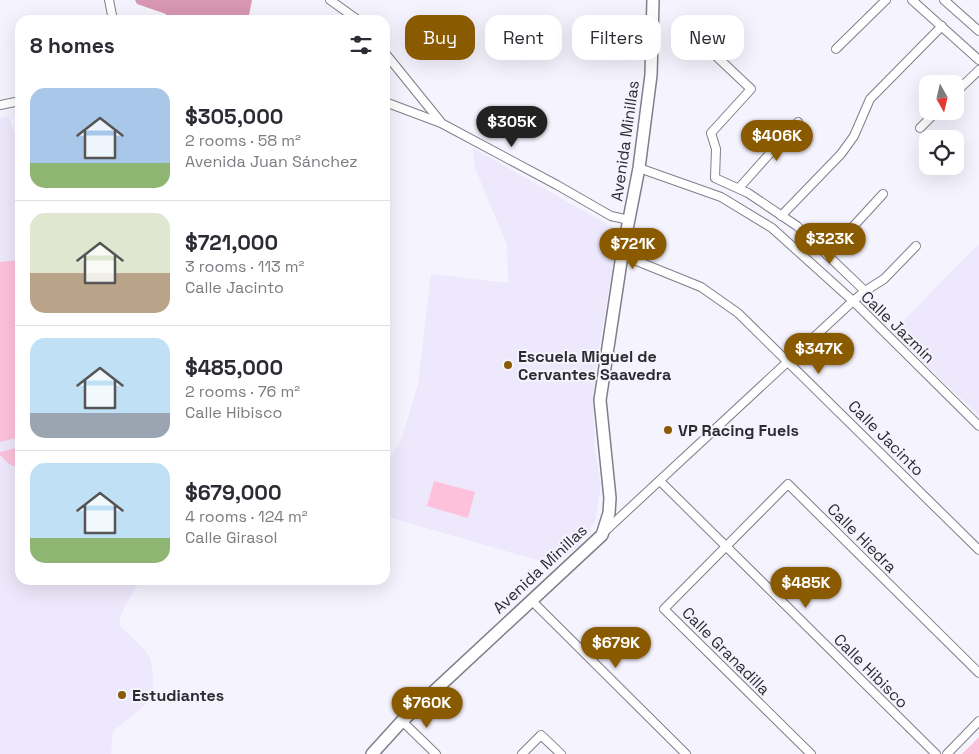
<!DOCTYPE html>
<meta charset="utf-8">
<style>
:root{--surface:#fff;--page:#f7f7f7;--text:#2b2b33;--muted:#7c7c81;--line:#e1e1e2;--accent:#895a00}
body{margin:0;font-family:"Space Grotesk",sans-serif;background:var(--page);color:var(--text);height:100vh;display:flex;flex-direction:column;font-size:19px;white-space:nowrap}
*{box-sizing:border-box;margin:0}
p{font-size:16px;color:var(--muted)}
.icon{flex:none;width:28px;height:28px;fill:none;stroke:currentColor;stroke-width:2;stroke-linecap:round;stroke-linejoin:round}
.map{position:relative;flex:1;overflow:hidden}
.panel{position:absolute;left:15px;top:15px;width:375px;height:570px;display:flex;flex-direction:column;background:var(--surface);border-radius:15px;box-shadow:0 5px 20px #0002}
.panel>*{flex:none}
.banner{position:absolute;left:405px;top:15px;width:475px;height:45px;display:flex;gap:10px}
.needle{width:32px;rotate:172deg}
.buttons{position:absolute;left:919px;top:75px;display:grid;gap:10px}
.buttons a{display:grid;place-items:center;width:45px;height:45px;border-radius:10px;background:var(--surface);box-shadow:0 5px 20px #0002;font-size:25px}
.price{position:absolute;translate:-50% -42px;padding:0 11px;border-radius:18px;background:var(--accent);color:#fff;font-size:16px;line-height:32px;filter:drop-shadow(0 1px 2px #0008)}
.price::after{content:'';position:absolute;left:50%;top:30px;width:15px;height:11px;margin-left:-8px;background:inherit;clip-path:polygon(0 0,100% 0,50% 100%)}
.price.selected{background:#222;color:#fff}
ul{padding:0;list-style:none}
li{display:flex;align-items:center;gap:15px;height:125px;padding:0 15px}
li+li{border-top:1px solid var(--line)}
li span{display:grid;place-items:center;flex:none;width:140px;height:100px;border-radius:15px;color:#555}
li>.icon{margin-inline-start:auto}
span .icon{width:60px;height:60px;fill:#fffc;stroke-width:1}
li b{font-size:21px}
h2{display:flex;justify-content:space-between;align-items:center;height:60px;padding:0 15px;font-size:21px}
.chip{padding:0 18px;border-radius:15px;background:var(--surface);box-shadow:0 5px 20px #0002;font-size:18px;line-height:45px}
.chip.selected{background:var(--accent);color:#fff}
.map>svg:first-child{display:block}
</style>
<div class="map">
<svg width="979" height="754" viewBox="0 0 979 754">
<rect width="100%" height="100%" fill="#f5f3fe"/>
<!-- built -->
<g fill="#ede8fb">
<path d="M8 116 20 149V580H141L126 604 120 618V626L144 649 150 658 153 672V688L150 698 144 706 113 731 111 754H0V118Z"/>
<path d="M473 148 619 231 599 347 593 394 595 447 601 486 595 521 578 547 554 565 385 516V465L401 441 418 384 431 274 508 283 507 245 475 168Z"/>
<path d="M979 244V416L892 332Z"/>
</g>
<!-- green -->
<g fill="#fec1db">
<path d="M20 260V437L0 442V262Z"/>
<path d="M20 447V469L9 464 0 455V452Z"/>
<path d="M434 481 475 492 468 518 427 506Z"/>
<path d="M979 737V754H962Z"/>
</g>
<!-- forest -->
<path fill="#d897b3" d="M135 0H252L248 20H167L166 14 137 4Z"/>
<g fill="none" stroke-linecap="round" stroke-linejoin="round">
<defs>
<g id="minor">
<path d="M109 0 113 20"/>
<path d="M330 0 358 20"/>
<path d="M912 0 979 60"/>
<path d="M944 0 979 31"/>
<path d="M698 39 751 89 711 133 716 149 715 178 748 193 797 226 865 291"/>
<path d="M836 49 886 0"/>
<path d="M385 53 440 121"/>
<path d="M955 93 979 70"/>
<path d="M385 102 441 123 557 185 611 216 629 220"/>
<path d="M0 105 20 101"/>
<path d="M920 128 937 111"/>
<path d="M639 168 721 197 772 228 853 301 979 426"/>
<path d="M739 188 798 122"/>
<path d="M781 216 841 154 854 136 870 99 942 26"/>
<path d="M622 255 701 287 738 313 979 550"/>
<path d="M827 255 883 194"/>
<path d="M660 481 936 754"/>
<path d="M603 533 853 301 865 291 884 279 916 246"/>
<path d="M531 600 686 754"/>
<path d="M402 721 436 754"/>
<path d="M522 754 541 735 561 754"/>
<path d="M811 754 664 609 788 484 979 673"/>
<path d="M947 754 979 721"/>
</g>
<path id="secondary" d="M372 754 402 721 602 535 609 513 610 498 600 400 622 255 639 168 651 75 653 0"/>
</defs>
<!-- minor casing -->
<use href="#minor" stroke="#807e88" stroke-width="10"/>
<!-- secondary casing -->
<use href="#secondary" stroke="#807e88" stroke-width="14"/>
<!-- minor -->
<use href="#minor" stroke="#fff" stroke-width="8"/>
<!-- secondary -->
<use href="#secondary" stroke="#fff" stroke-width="11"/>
</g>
<!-- markers -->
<g fill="#895a00" stroke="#f5f3fe" stroke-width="2">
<circle cx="508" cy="365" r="5"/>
<circle cx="668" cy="430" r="5"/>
<circle cx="122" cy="695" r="5"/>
</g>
<g text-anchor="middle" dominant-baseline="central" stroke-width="4" stroke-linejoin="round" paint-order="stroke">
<!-- street labels -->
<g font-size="16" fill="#2c2b30" stroke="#f5f3fe">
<text transform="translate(625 141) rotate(-82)">Avenida Minillas</text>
<text transform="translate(898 327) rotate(44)">Calle Jazmín</text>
<text transform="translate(886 438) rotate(45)">Calle Jacinto</text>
<text transform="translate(862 538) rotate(45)">Calle Hiedra</text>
<text transform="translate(540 569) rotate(-43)">Avenida Minillas</text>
<text transform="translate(726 651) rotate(45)">Calle Granadilla</text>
<text transform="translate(871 671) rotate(45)">Calle Hibisco</text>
</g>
<!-- poi labels -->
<g font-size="16" font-weight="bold" fill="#2c2b30" stroke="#f5f3fe" text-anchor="start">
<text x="518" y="356">Escuela Miguel de<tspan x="518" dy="18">Cervantes Saavedra</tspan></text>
<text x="678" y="430">VP Racing Fuels</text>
<text x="132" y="695">Estudiantes</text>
</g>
</g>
</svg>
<div class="buttons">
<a><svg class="needle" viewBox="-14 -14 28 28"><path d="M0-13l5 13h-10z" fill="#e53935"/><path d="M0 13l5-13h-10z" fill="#7c7c81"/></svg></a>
<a><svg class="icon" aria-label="locate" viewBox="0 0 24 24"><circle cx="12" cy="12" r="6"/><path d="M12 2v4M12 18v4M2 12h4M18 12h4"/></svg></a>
</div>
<b class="price selected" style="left:512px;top:148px">$305K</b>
<b class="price" style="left:777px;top:162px">$406K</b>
<b class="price" style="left:830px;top:265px">$323K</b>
<b class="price" style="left:633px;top:270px">$721K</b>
<b class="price" style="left:819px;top:375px">$347K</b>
<b class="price" style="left:806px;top:609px">$485K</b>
<b class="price" style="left:616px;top:669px">$679K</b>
<b class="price" style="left:427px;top:729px">$760K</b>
<div class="banner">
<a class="chip selected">Buy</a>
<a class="chip">Rent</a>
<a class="chip">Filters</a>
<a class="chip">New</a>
</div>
<section class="panel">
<h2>8 homes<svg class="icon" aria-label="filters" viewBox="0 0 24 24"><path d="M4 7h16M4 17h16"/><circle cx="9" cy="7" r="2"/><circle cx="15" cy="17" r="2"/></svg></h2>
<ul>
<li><span style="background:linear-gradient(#a9c7e8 75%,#8fb573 0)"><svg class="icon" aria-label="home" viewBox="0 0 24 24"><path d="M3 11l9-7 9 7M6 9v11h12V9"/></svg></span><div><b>$305,000</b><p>2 rooms · 58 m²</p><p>Avenida Juan Sánchez</p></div></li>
<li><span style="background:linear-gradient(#dfe7d0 60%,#b9a48a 0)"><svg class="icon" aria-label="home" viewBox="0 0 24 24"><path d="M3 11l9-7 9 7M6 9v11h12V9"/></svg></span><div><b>$721,000</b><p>3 rooms · 113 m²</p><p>Calle Jacinto</p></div></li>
<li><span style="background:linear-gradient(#bfe0f5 75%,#9aa5b1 0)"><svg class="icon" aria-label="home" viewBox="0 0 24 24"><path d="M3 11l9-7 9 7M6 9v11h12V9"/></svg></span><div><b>$485,000</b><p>2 rooms · 76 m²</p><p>Calle Hibisco</p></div></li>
<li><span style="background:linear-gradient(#bfe0f5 75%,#8fb573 0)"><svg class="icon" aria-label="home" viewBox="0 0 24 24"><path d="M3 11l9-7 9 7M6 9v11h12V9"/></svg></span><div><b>$679,000</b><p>4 rooms · 124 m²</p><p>Calle Girasol</p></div></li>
</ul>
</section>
</div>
